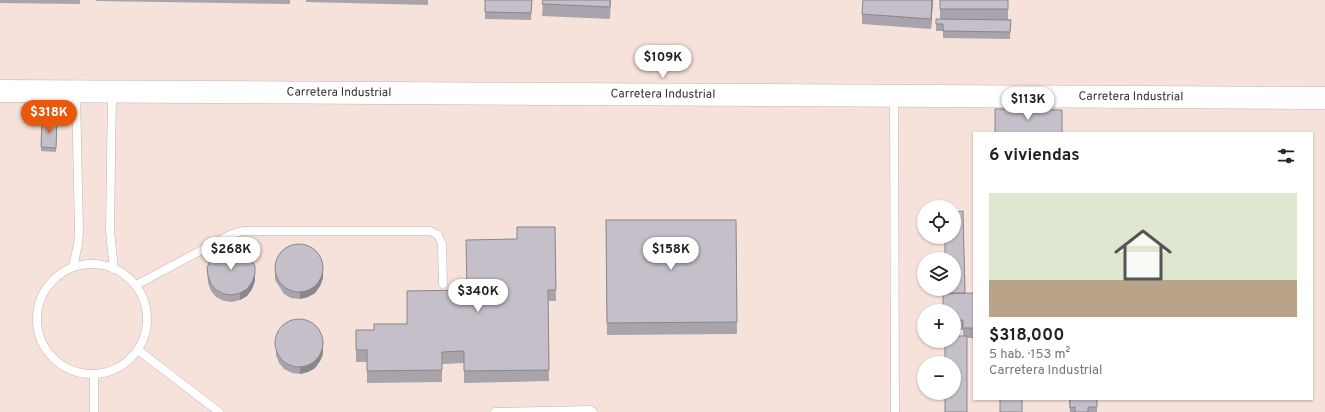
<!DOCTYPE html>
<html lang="es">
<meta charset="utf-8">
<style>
:root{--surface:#fff;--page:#f2f2f2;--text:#222;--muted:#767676;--line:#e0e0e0;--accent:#ea580c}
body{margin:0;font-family:Overpass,sans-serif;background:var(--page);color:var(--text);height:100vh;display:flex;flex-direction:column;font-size:15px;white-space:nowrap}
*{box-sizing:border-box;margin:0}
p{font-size:13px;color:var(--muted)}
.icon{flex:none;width:22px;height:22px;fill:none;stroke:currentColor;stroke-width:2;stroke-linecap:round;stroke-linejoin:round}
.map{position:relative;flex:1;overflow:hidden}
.panel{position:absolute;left:973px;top:132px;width:340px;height:268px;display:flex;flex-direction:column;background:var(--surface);border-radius:0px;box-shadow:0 1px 3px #0004}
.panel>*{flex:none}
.controls{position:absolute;left:917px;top:200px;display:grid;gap:8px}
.controls a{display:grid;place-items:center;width:44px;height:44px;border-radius:50%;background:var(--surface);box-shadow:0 1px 3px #0004;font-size:20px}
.price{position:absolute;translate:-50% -34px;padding:0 9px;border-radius:14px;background:#fff;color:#222;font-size:13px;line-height:26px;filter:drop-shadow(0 1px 2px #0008)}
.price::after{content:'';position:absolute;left:50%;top:24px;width:12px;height:9px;margin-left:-6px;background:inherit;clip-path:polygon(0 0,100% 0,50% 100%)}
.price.selected{background:var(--accent);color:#fff}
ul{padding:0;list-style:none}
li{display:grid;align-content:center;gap:8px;height:212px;padding:0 16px}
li+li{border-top:1px solid var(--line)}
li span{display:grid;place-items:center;height:124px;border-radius:0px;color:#555}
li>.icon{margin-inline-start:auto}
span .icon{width:72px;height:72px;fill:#fffc;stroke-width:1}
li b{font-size:17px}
h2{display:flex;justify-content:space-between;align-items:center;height:48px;padding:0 16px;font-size:17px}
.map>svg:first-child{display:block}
</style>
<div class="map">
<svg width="1325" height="412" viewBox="0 0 1325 412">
<rect width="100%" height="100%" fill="#fcf1ec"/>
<!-- built -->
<path fill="#f6e2db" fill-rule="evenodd" d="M0 0H1325V412H0ZM974 133H1312V399H974ZM924 207H954V237H924ZM924 259H954V289H924ZM924 311H954V341H924ZM924 363H954V393H924Z"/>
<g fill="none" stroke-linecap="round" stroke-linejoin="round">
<defs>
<g id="service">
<path d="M112 93 110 231 114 269"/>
<path d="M894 97 895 412"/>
<circle cx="92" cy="319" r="55"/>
<path d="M73 267 78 244 79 232 76 93"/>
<path d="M136 285 232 234 243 231H430L438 235 442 244 443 284"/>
<path d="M138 350 219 412"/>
<path d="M94 375V412"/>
<path d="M495 412 591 410 593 412"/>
</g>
<g id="secondary">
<path id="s1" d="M0 91 1325 98"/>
</g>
</defs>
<!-- service casing -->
<use href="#service" stroke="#c0b5b1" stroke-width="9"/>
<!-- secondary casing -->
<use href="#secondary" stroke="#c0b5b1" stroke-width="23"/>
<!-- service -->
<use href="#service" stroke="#fff" stroke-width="8"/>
<!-- secondary -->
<use href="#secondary" stroke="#fff" stroke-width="22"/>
</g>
<!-- wall -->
<g fill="#a9a4ac">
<path d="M0 0H80V4L0 3Z"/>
<path d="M96 0H290V4L96 1Z"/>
<path d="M306 0H428V5L306 2Z"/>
<path d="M485 0H532L531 20 485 19Z"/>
<path d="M543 0H611L610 19 542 16Z"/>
<path d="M933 0 931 29 862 24V14Z"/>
<path d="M940 0H1008V19L1011 20 1010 39 943 38V31H936V19H940Z"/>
<path d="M42 120 57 121 56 152 41 151Z"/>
<path d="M963 211 965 294 974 293V338H967L963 336V330H954V311H943V294H946V289Z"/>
<path d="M606 220H736L737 334 607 335Z"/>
<path d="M555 227 556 301H548L549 381 464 383V363L442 364V382L367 383V362H356V330H374L407 324 467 290 517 239Z"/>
<path d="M275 264 323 278 320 286 315 293 308 297 300 299 291 298 284 294 275 280Z"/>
<path d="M207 267 255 281 252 289 247 296 240 300 232 302 224 301 216 297 211 291 208 283Z"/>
<path d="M276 340 323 354 320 361 315 368 308 372 300 374 292 373 284 369 279 363 276 355Z"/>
<path d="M1069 399H1097V412H1070Z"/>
</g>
<!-- shaded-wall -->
<g fill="#89868c">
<path d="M932 0H933L931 29V19Z"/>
<path d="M323 271V278L320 286 315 293 308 297 300 299V292Z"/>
<path d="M255 274V281L252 289 247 296 240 300V293Z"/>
<path d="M323 346V354L320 361 315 368 308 372 300 374V367Z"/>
</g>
<!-- building -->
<g fill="#c4bfc8" stroke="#89868c">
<path d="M485 0H532L531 13 485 12Z"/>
<path d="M543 0H610V7L542 4Z"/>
<path d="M863 0H932L931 19 862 14Z"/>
<rect x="940" y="0" width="68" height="9"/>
<path d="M936 19 1011 20 1010 32 943 31V24H936Z"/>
<path d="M995 109 1062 110V133H995Z"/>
<path d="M42 120 57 121 56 148 41 147Z"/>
<path d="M963 211 965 293H946V289H954V259H945V237H954V212Z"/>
<path d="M606 220H736L737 322 607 323Z"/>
<path d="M517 227H555L556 290H548L549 370 464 371V351L442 352V370L367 371V350H356V330H374V324H407V291L467 290 466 240 517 239Z"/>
<circle cx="299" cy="268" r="24"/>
<path d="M230 246 246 252 255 266V274L252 282 247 289 240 293 232 295 224 294 216 290 211 284 208 276 207 267 215 253Z"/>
<path d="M974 293V328H963V320L954 321V311H943V294Z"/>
<circle cx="299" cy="343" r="24"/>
<path d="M954 336H967V412H945V393H954V363H945V341H954Z"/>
<rect x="1000" y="399" width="22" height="13"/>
<path d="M1070 399H1097V407H1088V412H1075V407L1070 408Z"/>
</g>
<g text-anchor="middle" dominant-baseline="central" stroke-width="4" stroke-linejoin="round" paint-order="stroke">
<!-- street labels -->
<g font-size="12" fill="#34302e" stroke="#fcf1ec">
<text stroke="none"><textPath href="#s1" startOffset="339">Carretera Industrial</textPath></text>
<text stroke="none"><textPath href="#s1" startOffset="663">Carretera Industrial</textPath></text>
<text stroke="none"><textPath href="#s1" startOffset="1131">Carretera Industrial</textPath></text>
</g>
</g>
</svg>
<div class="controls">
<a><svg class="icon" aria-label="locate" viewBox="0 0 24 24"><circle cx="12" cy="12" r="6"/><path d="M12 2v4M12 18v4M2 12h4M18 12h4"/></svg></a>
<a><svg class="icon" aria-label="layers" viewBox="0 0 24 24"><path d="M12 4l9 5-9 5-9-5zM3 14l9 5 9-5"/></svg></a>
<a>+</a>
<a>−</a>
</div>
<b class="price" style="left:663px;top:79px">$109K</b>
<b class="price" style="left:1028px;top:121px">$113K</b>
<b class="price selected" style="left:49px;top:134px">$318K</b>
<b class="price" style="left:231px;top:271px">$268K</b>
<b class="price" style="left:671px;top:271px">$158K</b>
<b class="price" style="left:478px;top:313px">$340K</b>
<section class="panel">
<h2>6 viviendas<svg class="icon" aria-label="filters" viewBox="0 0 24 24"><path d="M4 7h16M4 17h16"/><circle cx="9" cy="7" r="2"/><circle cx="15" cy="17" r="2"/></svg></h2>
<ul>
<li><span style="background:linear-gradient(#dfe7d0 70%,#b9a48a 0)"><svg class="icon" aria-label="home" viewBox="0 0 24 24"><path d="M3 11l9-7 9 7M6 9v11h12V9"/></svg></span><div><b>$318,000</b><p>5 hab. · 153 m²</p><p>Carretera Industrial</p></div></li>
</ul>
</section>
</div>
